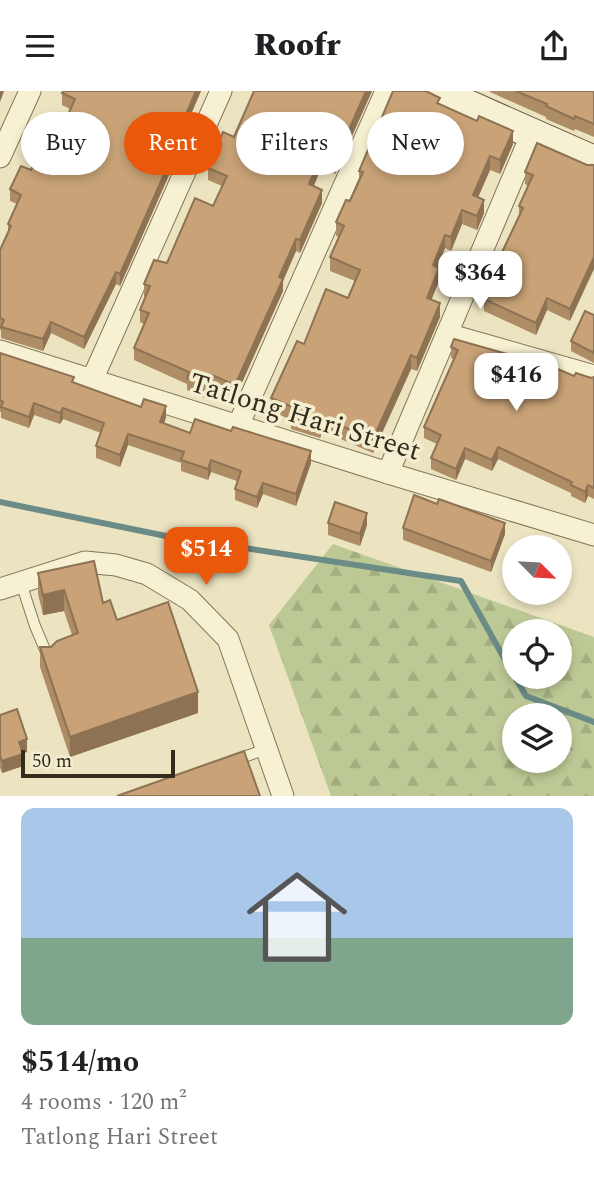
<!DOCTYPE html>
<meta charset="utf-8">
<style>
:root{--surface:#fff;--page:#f6f6f6;--text:#202124;--muted:#757577;--accent:#ea580c}
body{margin:0;font-family:Spectral,serif;background:var(--page);color:var(--text);height:100vh;display:flex;flex-direction:column;font-size:26px;white-space:nowrap}
*{box-sizing:border-box;margin:0}
p{font-size:23px;color:var(--muted)}
.icon{flex:none;width:38px;height:38px;fill:none;stroke:currentColor;stroke-width:2;stroke-linecap:round;stroke-linejoin:round}
.map{position:relative;height:705px;overflow:hidden}
.panel{display:flex;flex-direction:column;background:var(--surface);flex:1}
.panel>*{flex:none}
.guide{position:absolute;left:21px;top:21px;width:553px;height:63px;display:flex;gap:14px}
.needle{width:46px;rotate:114deg}
.controls{position:absolute;left:502px;top:444px;display:grid;gap:14px}
.controls a{display:grid;place-items:center;width:70px;height:70px;border-radius:50%;background:var(--surface);box-shadow:0 4px 10px #0003;font-size:35px}
.scale{position:absolute;left:21px;bottom:18px;width:154px;box-sizing:border-box;padding-left:7px;border:4px solid #342b1d;border-top:0;font-size:19px;line-height:24px;white-space:nowrap;color:#342b1d;-webkit-text-stroke:5px #f4eed0;paint-order:stroke}
.price{position:absolute;translate:-50% -60px;padding:0 16px;border-radius:14px;background:#fff;color:#222;font-size:23px;line-height:46px;filter:drop-shadow(0 2px 4px #0008)}
.price::after{content:'';position:absolute;left:50%;top:42px;width:21px;height:16px;margin-left:-10px;background:inherit;clip-path:polygon(0 0,100% 0,50% 100%)}
.price.current{background:var(--accent);color:#fff}
ul{padding:0;list-style:none}
li{display:grid;align-content:center;gap:14px;height:371px;padding:0 21px}
li span{display:grid;place-items:center;height:217px;border-radius:14px;color:#555}
li>.icon{margin-inline-start:auto}
span .icon{width:126px;height:126px;fill:#fffc;stroke-width:1}
li b{font-size:30px}
.pill{padding:0 24px;border-radius:32px;background:var(--surface);box-shadow:0 4px 10px #0003;font-size:24px;line-height:63px}
.pill.current{background:var(--accent);color:#fff}
header{display:flex;justify-content:space-between;align-items:center;height:91px;padding:0 21px;background:var(--surface);font-size:32px;font-weight:800}
.map>svg:first-child{display:block}
</style>
<header><svg class="icon" aria-label="menu" viewBox="0 0 24 24"><path d="M4 6h16M4 12h16M4 18h16"/></svg>Roofr<svg class="icon" aria-label="share" viewBox="0 0 24 24"><path d="M12 15V3M7 8l5-5 5 5M5 13v7h14v-7"/></svg></header>
<div class="map">
<svg width="594" height="705" viewBox="0 0 594 705">
<defs>
<pattern id="forest-firs" width="22" height="20" patternUnits="userSpaceOnUse" patternTransform="scale(1.75)"><rect width="22" height="20" fill="#bdc995"/><path d="M5 1l3.5 6h-7zM16 11l3.5 6h-7z" fill="#a3ad80"/></pattern>
</defs>
<rect width="100%" height="100%" fill="#ece4c0"/>
<!-- forest -->
<path fill="url(#forest-firs)" fill-rule="evenodd" d="M333 453 594 546V705H331L269 534ZM514 541H560V586H514ZM514 625H560V670H514Z"/>
<g fill="none" stroke-linecap="round" stroke-linejoin="round">
<!-- stream -->
<g stroke="#6b8b87" stroke-width="6">
<path d="M0 411 166 445 461 490 514 585"/>
<path d="M515 586 526 605 594 631"/>
</g>
<defs>
<g id="lane">
<path d="M21 492 35 535 49 568"/>
<path d="M233 670 266 658"/>
</g>
<g id="street">
<path d="M0 66 30 0"/>
<path d="M447 243 594 285"/>
<path d="M0 260 388 382 594 444"/>
<path d="M92 289 221 0"/>
<path d="M238 335 386 0"/>
<path d="M388 382 532 42"/>
<path d="M0 498 85 471 116 474 147 483 190 509 228 548 283 705"/>
</g>
<path id="secondary" d="M436 0 594 70"/>
</defs>
<!-- lane casing -->
<use href="#lane" stroke="#847559" stroke-width="12"/>
<!-- street casing -->
<use href="#street" stroke="#847559" stroke-width="23"/>
<!-- secondary casing -->
<use href="#secondary" stroke="#66563c" stroke-width="32"/>
<!-- lane -->
<use href="#lane" stroke="#f7f1d3" stroke-width="10"/>
<!-- street -->
<use href="#street" stroke="#f7f1d3" stroke-width="21"/>
<!-- secondary -->
<use href="#secondary" stroke="#f7f1d3" stroke-width="30"/>
</g>
<!-- wall -->
<g fill="#ad8c66">
<path d="M64 0H201L169 74V84L120 195 116 193 84 258 51 242 43 260 1 247V239H0V159L8 142V133L17 113 10 110V98L31 79 59 44 70 18 62 14V2Z"/>
<path d="M372 0 335 83 321 77 314 95 322 112 300 162 296 160 283 190V200L235 307 212 297 207 308 187 299V293L134 269V257L144 233 140 231V219L145 206 144 205V193L167 172 213 115 222 95 208 89V77L234 46Z"/>
<path d="M490 0H594V46L575 38 574 40 546 28V26L490 1Z"/>
<path d="M440 13 513 53 500 83 490 79 478 106 484 122 477 139 462 133 451 160 445 157 438 176 439 190 431 209 440 226 417 280 411 278 373 362 322 340 320 347 291 338V329L271 320V307L304 253 348 207 355 190 330 180V166L339 146 336 145V131L350 110 359 90V80Z"/>
<path d="M587 74 570 230 547 219 536 244 484 220V208L496 182V174L519 125V115L528 95 525 93V81Z"/>
<path d="M594 224V272L571 260V250Z"/>
<path d="M451 256 574 285 594 286V408L588 405 585 412 571 405V402L498 368 492 380 465 368 456 389 431 378V367L437 353 424 347V336L454 268 451 267Z"/>
<path d="M0 262 74 292 166 326 164 333 190 342 311 372 296 415 263 403 257 417 235 409V398L237 390 211 381 208 389 181 380V372L128 354 120 376 96 367V355L101 342 63 328 60 333 34 324 29 337 1 327V321H0Z"/>
<path d="M437 413 505 443 491 481 403 449V437Z"/>
<path d="M328 432 367 434 360 455 328 444Z"/>
<path d="M38 482 103 512 117 529 198 622 70 666 40 576V556H51L72 544 64 520 43 524 38 503Z"/>
<path d="M0 624 27 661 23 662V675L2 682 0 677Z"/>
</g>
<!-- shaded-wall -->
<g fill="#8d7253">
<path d="M0 0H4L0 11Z"/>
<path d="M196 0H201L169 74V84L120 195V183L165 71Z"/>
<path d="M366 0H372L335 83V70Z"/>
<path d="M513 40V53L500 83V69Z"/>
<path d="M321 64V77L309 106V93Z"/>
<path d="M490 65V79L473 118V104Z"/>
<path d="M322 99V112L300 162V149Z"/>
<path d="M484 109V122L477 139V125Z"/>
<path d="M462 119V133L451 160V146Z"/>
<path d="M445 144V157L433 188V174Z"/>
<path d="M296 148V160L283 190V200L235 307V294L279 186Z"/>
<path d="M594 166V178L570 230V218Z"/>
<path d="M439 177V190L427 220V207Z"/>
<path d="M116 181V193L84 258V246Z"/>
<path d="M547 207V219L536 244V232Z"/>
<path d="M440 212V226L417 280V267Z"/>
<path d="M51 231V242L43 260V248Z"/>
<path d="M411 264V278L373 362V348Z"/>
<path d="M212 284V297L207 308V295Z"/>
<path d="M34 312V324L29 337V326Z"/>
<path d="M166 315V326L160 343V331Z"/>
<path d="M63 317V328L60 333V322Z"/>
<path d="M322 327V340L320 347V333Z"/>
<path d="M128 343V354L120 376V364Z"/>
<path d="M498 356V368L492 380V369Z"/>
<path d="M465 357V368L456 389V378Z"/>
<path d="M311 360V372L296 415V403Z"/>
<path d="M211 369V381L208 389V378Z"/>
<path d="M263 392V403L257 417V406Z"/>
<path d="M588 394V405L585 412V401Z"/>
<path d="M367 422V434L360 455V443Z"/>
<path d="M505 432V443L491 481V470Z"/>
<path d="M64 499V520L43 524V504Z"/>
<path d="M198 601V622L70 666V646Z"/>
<path d="M27 648V661L19 663V651Z"/>
<path d="M23 663V675L2 682V670Z"/>
</g>
<!-- building -->
<g fill="#c9a377" stroke="#8d7253" stroke-width="2">
<path d="M64 0H196L165 71 169 72 120 183 116 181 84 246 51 231 43 248 1 236 4 229 0 227V159L11 135 8 133 21 104 10 98 21 75 31 79 50 40 59 44 75 8 62 2Z"/>
<path d="M254 0H366L335 70 321 64 309 93 322 99 300 149 296 148 279 186 283 188 235 294 212 284 207 295 187 287 189 281 134 257 149 222 140 219 150 195 144 193 154 169 167 172 195 107 213 115 227 85 208 77 223 41 234 46Z"/>
<path d="M393 0H426L440 7 437 12 477 30 479 25 513 40 500 69 490 65 473 104 484 109 477 125 462 119 451 146 445 144 433 174 439 177 427 207 440 212 417 267 411 264 373 348 322 327 320 333 291 324 293 316 271 307 297 250 304 253 326 198 348 207 360 179 330 166 344 135 336 131 346 109 350 110 363 81 359 80Z"/>
<path d="M516 0H594V33L575 25 574 28 546 15 547 13Z"/>
<path d="M537 52 587 74H594V166L570 218 547 207 536 232 484 208 499 175 496 174 523 117 519 115 533 84 525 81Z"/>
<path d="M585 220 594 224V262L571 250Z"/>
<path d="M454 248 553 276 574 285 576 282 591 287 594 286V397L588 394 585 401 571 394 572 391 498 356 492 369 465 357 456 378 431 367 441 344 424 336 458 259 451 256Z"/>
<path d="M0 262 74 286 72 291 141 316 144 308 166 315 160 331 190 342 195 328 231 340 233 336 311 360 296 403 263 392 257 406 235 398 241 380 211 369 208 378 181 369 184 361 128 343 120 364 96 355 104 332 63 317 60 322 34 312 29 326 1 316 3 311 0 309Z"/>
<path d="M414 404 437 413 439 408 505 432 491 470 403 437Z"/>
<path d="M335 411 367 422 360 443 328 432Z"/>
<path d="M94 470 103 512 110 509 117 529 168 511 198 601 70 646 40 556H51L57 550 78 542 64 499 43 504 38 482Z"/>
<path d="M17 618 27 648 19 651 23 663 2 670 0 665V624Z"/>
<path d="M244 660 260 705H117Z"/>
</g>
<g text-anchor="middle" dominant-baseline="central" stroke-width="7" stroke-linejoin="round" paint-order="stroke">
<!-- street labels -->
<g font-size="28" fill="#342b1d" stroke="#f4eed0">
<text transform="translate(305 326) rotate(17)">Tatlong Hari Street</text>
</g>
</g>
</svg>
<div class="controls">
<a><svg class="needle" viewBox="-14 -14 28 28"><path d="M0-13l5 13h-10z" fill="#e53935"/><path d="M0 13l5-13h-10z" fill="#757577"/></svg></a>
<a><svg class="icon" aria-label="locate" viewBox="0 0 24 24"><circle cx="12" cy="12" r="6"/><path d="M12 2v4M12 18v4M2 12h4M18 12h4"/></svg></a>
<a><svg class="icon" aria-label="layers" viewBox="0 0 24 24"><path d="M12 4l9 5-9 5-9-5zM3 14l9 5 9-5"/></svg></a>
</div>
<div class="scale">50 m</div>
<b class="price" style="left:480px;top:220px">$364</b>
<b class="price" style="left:516px;top:322px">$416</b>
<b class="price current" style="left:206px;top:496px">$514</b>
<div class="guide">
<a class="pill">Buy</a>
<a class="pill current">Rent</a>
<a class="pill">Filters</a>
<a class="pill">New</a>
</div>
</div>
<section class="panel">
<ul>
<li><span style="background:linear-gradient(#a9c7e8 60%,#7fa58c 0)"><svg class="icon" aria-label="home" viewBox="0 0 24 24"><path d="M3 11l9-7 9 7M6 9v11h12V9"/></svg></span><div><b>$514/mo</b><p>4 rooms · 120 m²</p><p>Tatlong Hari Street</p></div></li>
</ul>
</section>
